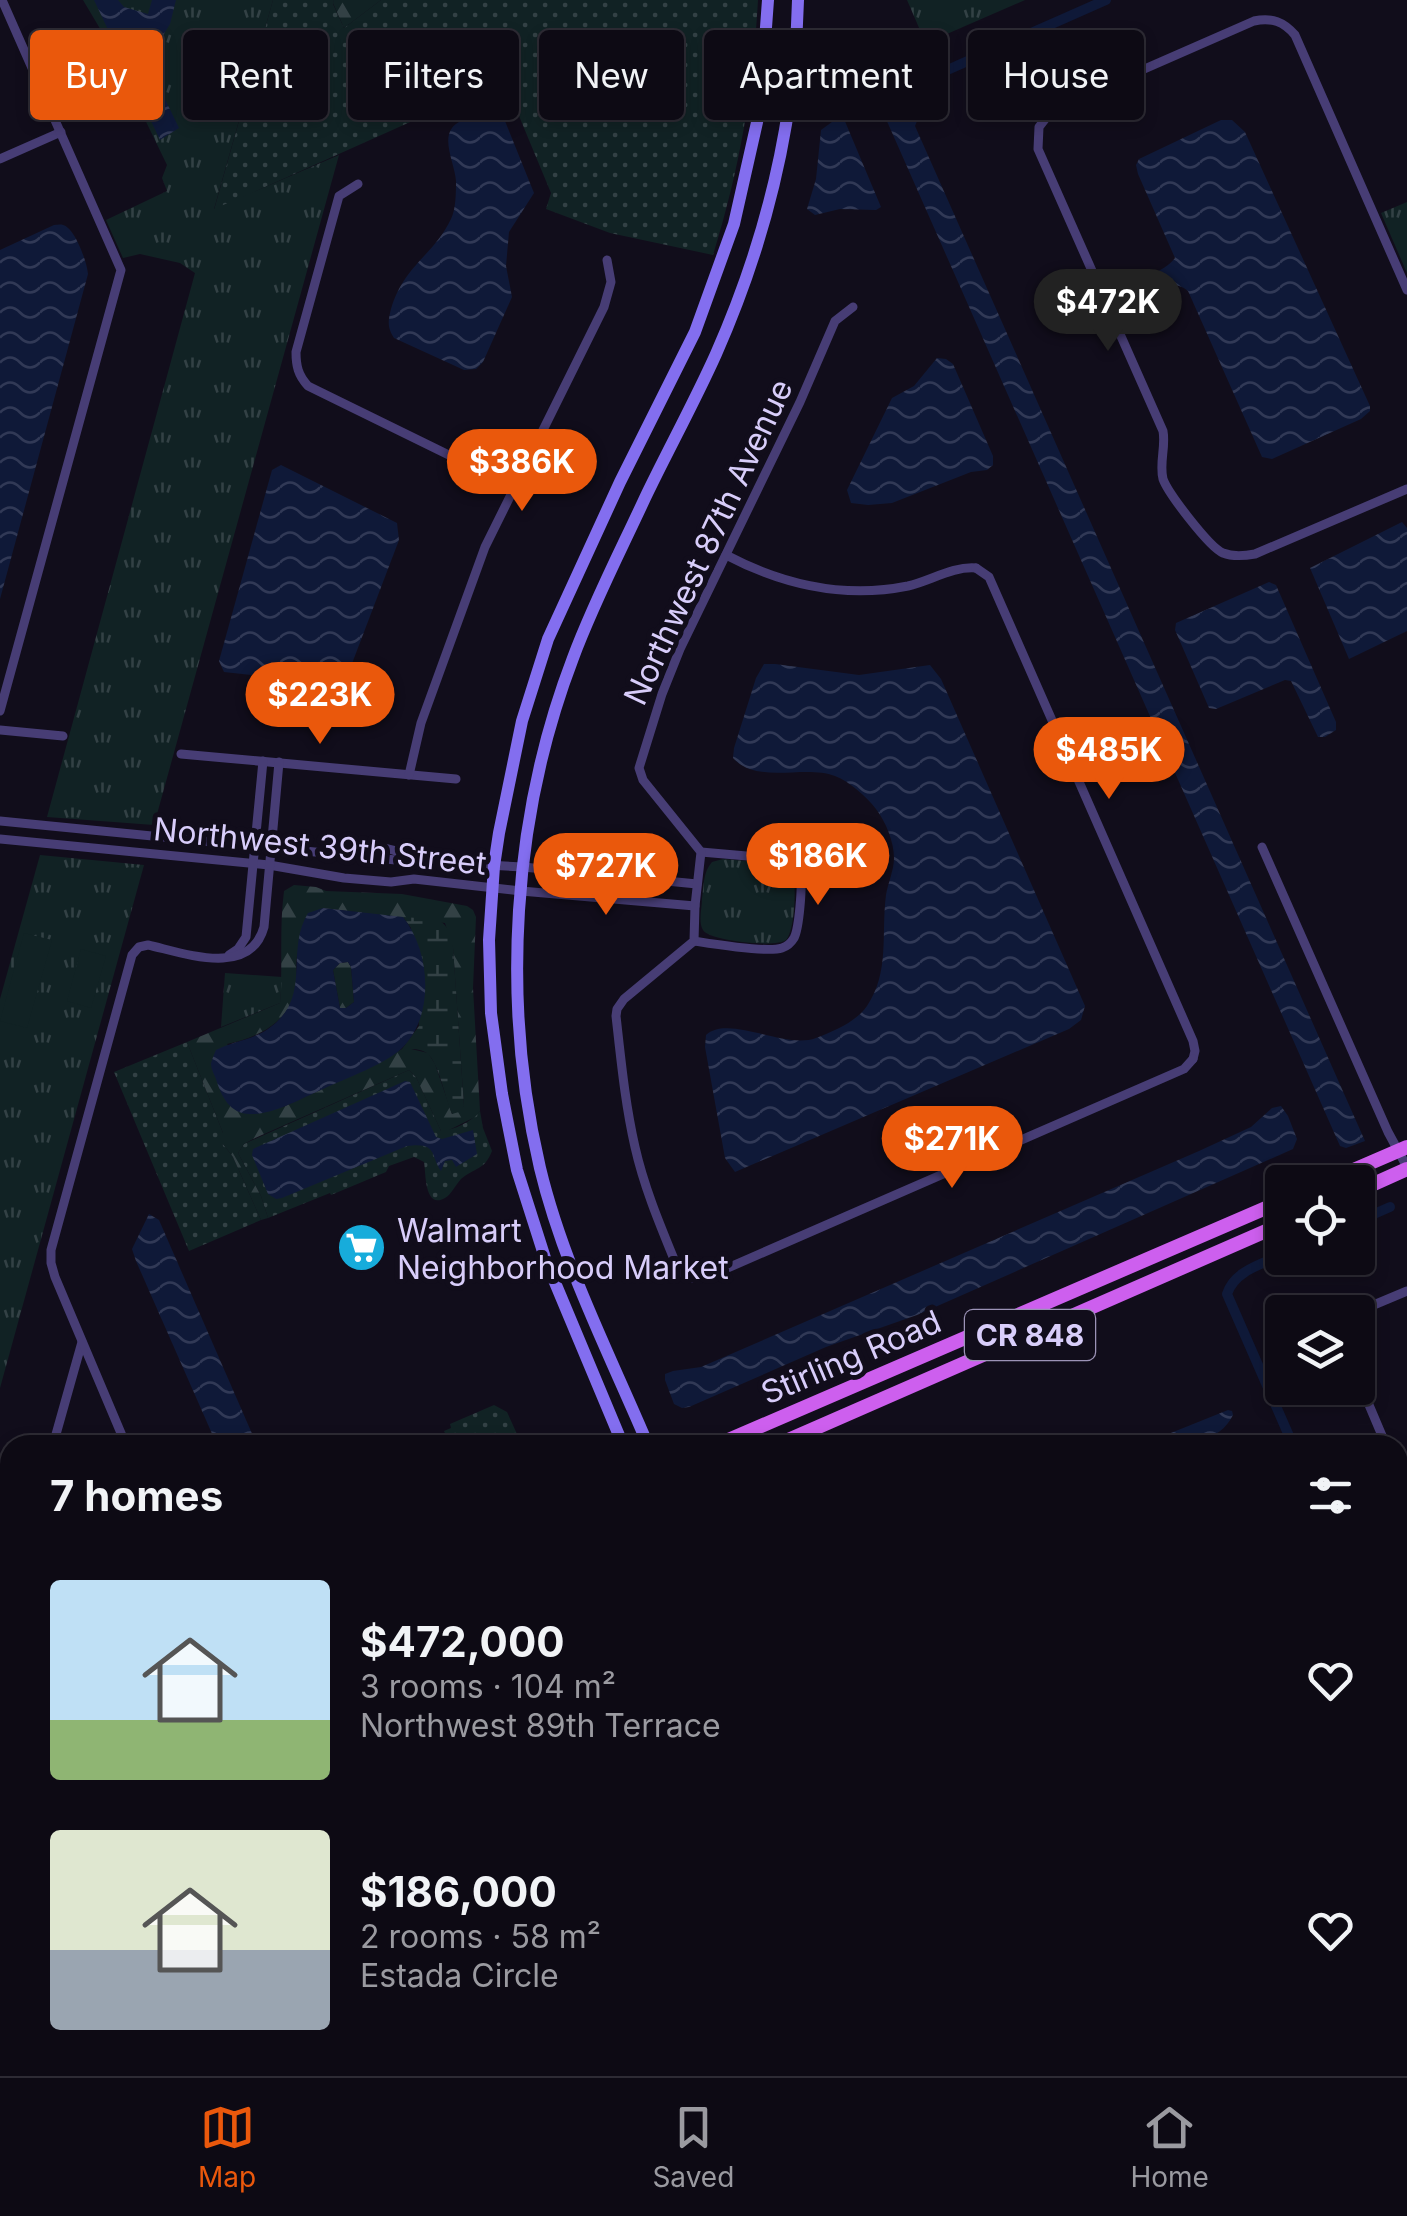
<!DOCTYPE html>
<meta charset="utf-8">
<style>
:root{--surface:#0d0a14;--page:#16131d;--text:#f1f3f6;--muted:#9a9aa0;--line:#2d2b34;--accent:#ea580c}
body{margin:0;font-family:Inter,sans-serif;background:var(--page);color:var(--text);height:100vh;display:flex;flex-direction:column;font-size:38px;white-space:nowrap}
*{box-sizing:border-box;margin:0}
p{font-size:32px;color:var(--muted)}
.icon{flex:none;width:55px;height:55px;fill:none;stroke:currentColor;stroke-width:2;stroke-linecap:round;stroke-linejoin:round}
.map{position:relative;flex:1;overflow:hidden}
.sheet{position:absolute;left:0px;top:1435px;width:1408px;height:642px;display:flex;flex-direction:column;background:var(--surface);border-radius:30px 30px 0 0;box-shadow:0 5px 15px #0003,0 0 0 2px var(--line)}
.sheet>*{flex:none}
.guide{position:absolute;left:30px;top:30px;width:1348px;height:90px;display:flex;gap:20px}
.fabs{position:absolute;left:1265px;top:1165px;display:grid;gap:20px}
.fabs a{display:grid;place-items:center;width:110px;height:110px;border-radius:10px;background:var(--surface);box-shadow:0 5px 15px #0003,0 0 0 2px var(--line);font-size:50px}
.price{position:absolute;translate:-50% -85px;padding:0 22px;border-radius:35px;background:var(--accent);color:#fff;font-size:32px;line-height:65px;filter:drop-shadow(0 2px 5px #0008)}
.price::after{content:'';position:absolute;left:50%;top:60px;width:30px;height:22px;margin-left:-15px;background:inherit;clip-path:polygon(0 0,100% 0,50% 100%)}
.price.active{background:#222;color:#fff}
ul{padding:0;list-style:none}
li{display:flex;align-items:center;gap:30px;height:250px;padding:0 50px}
li span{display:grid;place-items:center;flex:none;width:280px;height:200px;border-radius:10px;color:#555}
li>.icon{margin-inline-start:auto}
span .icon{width:120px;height:120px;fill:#fffc;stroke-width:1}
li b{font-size:42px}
h2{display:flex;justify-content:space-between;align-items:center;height:120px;padding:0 50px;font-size:42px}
.chip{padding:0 35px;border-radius:10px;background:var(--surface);box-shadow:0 5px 15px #0003,0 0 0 2px var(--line);font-size:35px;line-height:90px}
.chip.active{background:var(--accent);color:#fff}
.dock{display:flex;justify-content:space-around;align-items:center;height:140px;border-top:2px solid var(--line);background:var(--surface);font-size:28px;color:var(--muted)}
.dock a{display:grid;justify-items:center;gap:5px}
.dock .active{color:var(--accent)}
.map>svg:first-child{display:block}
</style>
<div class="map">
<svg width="1407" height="2076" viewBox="0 0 1407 2076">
<defs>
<pattern id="grass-dots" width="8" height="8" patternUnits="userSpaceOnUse" patternTransform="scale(2.5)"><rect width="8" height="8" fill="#112224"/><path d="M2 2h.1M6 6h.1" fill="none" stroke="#334145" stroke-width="1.8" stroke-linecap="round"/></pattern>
<pattern id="forest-firs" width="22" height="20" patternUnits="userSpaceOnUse" patternTransform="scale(2.5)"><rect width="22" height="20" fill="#112224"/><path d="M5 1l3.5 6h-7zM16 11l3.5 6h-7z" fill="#334145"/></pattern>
<pattern id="wetland-marsh" width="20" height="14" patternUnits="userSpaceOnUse" patternTransform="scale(2.5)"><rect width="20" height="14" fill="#112224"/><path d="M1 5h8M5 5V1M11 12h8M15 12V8" fill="none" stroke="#334145"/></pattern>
<pattern id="park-tufts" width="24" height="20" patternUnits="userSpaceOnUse" patternTransform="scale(2.5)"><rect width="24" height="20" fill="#112224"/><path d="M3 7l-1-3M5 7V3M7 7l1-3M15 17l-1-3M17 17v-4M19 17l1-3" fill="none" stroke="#334145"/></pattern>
<pattern id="water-waves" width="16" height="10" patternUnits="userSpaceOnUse" patternTransform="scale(2.5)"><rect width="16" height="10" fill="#0f1938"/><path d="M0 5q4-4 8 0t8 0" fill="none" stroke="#313956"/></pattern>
</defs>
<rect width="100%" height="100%" fill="#110d1b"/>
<!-- grass -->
<g fill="url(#grass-dots)">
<path d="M273 0H334L333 4 344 28 381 0H758C753 90 740 168 713 255L610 233 546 209 551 193 504 80 214 210Z"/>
<path d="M187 1042 223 1133V1144L233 1157 261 1220 189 1251 114 1072Z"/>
<path d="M409 1070 416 1077 441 1131C454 1130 471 1122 480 1111L483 1128 492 1151C484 1171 475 1167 461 1179 456 1184 451 1195 445 1198 424 1210 426 1172 424 1162L414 1157 389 1166 386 1172 331 1195 330 1193 268 1218 261 1196 238 1153 244 1144Z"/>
<path d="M494 1405 507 1412 522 1445H450L444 1431 451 1428 450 1424Z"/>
</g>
<!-- forest -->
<g fill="url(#forest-firs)" fill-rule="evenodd">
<path d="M334 0H381L344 28 333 3Z"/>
<path d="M294 885 316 887 326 891 402 894 467 906 473 910 476 917 473 988 480 1111 475 1117 445 1132 441 1131 416 1077 409 1070 253 1139 244 1144 238 1153 261 1196 268 1218 261 1220 233 1157 223 1144V1133L187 1042 280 1003C283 965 279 929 284 891ZM323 908 445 923 453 948 464 1106 452 1114 435 1064 428 1053 411 1049H402L376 1064 283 1107 227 1044C257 1038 290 1022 296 988 298 978 295 967 297 956 300 940 315 922 323 908Z"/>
<path d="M348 962 351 967 354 1002 346 1008H340L333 970 340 963Z"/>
</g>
<!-- wetland -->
<path fill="url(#wetland-marsh)" d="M403 917C434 920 447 912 453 947L464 1106 459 1112 452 1114C445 1098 439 1063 427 1053 420 1048 410 1049 402 1049L419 1026 411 928Z"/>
<!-- park -->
<g fill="url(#park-tufts)">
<path d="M83 0H273L214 209 339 155 154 825 47 817 195 273 180 263 140 254 123 258 106 220 167 191 162 178 167 165 105 37Z"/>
<path d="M907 0H1025L940 37 920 30Z"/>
<path d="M1407 202V273L1381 213Z"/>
<path d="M40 855 144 865 0 1388V999Z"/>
<path d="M723 859 781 864 792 871C797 882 795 931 786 940 777 948 709 941 703 930 698 922 702 908 702 899 704 885 703 872 712 862Z"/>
<path d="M225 973 282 977 280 1003 221 1027Z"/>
</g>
<!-- pitch -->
<g fill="#112224">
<path d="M24 933 52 940 27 1028 0 1021Z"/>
<path d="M81 949 106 956 91 1008 67 1001Z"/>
<path d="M282 2068H475L456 2076H286Z"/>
</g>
<!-- water -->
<g fill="url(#water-waves)" fill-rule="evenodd">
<path d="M94 0H118L124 7 148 14 152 0H176L170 24 151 55 153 89 164 97 179 128 160 140Z"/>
<path d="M911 77 926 98 915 126 1365 1141 1346 1148 1340 1146 882 110V102Z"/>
<path d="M495 112 503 116 534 193 509 232 506 266 512 297 483 362 476 369 464 370 394 338C387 327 388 321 391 309 404 265 434 255 451 219 456 209 456 192 456 181 455 165 442 141 452 128 459 118 483 113 495 112Z"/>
<path d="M844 119 881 207 876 210 840 209 815 215 807 209 816 179 821 130 832 122Z"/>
<path d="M1221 120H1232L1245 132 1370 406V411L1361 419 1272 459 1262 457 1188 291C1172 276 1153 296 1135 297L1134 291C1141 274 1163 274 1175 258L1138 174 1136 165 1139 159Z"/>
<path d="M54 225C57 225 60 224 63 225 75 228 87 262 88 274L0 599V250Z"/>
<path d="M937 358 946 359 953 364 993 456V465L987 470 971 472 892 503 868 505 851 503 847 490 892 398 914 386Z"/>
<path d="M281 465 397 523 399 540 348 674 339 685 224 672 219 661 272 470Z"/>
<path d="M1402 522 1407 528V631L1349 659 1310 568Z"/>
<path d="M1269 582 1276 585 1336 722V730L1325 737H1318L1291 681 1285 680 1216 709 1209 708 1175 630 1176 623Z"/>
<path d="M764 664H775L859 675 930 665 941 679 1085 1006 1081 1020 1069 1029 735 1172 725 1158 705 1047 706 1035C729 1014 785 1050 816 1038 834 1031 856 1022 867 1006 890 972 881 934 886 895 888 883 894 870 894 858 894 842 886 822 876 809 866 796 850 782 835 776 805 764 757 785 733 758L734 748 756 678Z"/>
<path d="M323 908 403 917C430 951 435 1013 404 1046 389 1063 344 1079 323 1089 302 1098 273 1115 250 1114 230 1114 221 1096 216 1079 214 1074 211 1069 211 1064 211 1062 215 1052 216 1050 233 1041 252 1040 268 1029 314 997 284 953 308 913ZM348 962 351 967 354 1002 346 1008H340L333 970 340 963Z"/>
<path d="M405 1081 410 1082 436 1137 442 1139 473 1130 477 1154 456 1167 452 1160 445 1161 441 1171C430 1155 438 1142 407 1146L282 1198 276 1199 268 1194 252 1155 253 1149Z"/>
<path d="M1281 1106 1288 1116 1297 1139 1293 1149 917 1315 826 1347 689 1407 682 1408 674 1404 665 1380V1374L673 1371 701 1367 1199 1151 1251 1127 1272 1108Z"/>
<path d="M149 1214 159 1220 257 1445H217L136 1261 132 1249Z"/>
<path d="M1228 1410 1232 1411 1233 1415C1217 1448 1173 1445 1141 1445Z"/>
</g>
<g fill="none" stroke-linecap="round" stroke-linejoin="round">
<!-- canal -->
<g stroke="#0f1938" stroke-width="10">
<path d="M927 79 1106 0"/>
<path d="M1358 1221 1390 1207"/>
<path d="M1282 1255C1262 1264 1234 1271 1227 1294L1293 1445"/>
<path d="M1398 1683 1407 1705"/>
<path d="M265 2068 269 2076"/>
</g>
<!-- minor -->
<g stroke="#473d75" stroke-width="9">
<path d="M0 159 61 132"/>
<path d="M358 184 339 196 296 352C296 366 298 375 308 386L514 487"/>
<path d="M1407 290 1295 35C1284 22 1272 17 1254 21L1053 109 1039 127 1038 149 1163 431C1166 447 1159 463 1163 479 1168 493 1209 547 1223 553 1233 557 1244 556 1255 554L1407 489"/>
<path d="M726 555C783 585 843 599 908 586 930 581 953 566 976 568"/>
<path d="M976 568 989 577 1193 1041 1195 1051 1193 1059"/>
<path d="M0 711 121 270 2 0"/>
<path d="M0 730 63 736"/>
<path d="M181 754 456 779"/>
<path d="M409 775 421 723 485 547 604 307 611 282 607 260"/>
<path d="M0 821 396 860 523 867 697 884"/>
<path d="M0 839 269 865 344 878 391 882 414 879 521 891 695 906"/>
<path d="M1262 847 1388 1132 1407 1167"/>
<path d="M324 850C358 843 384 843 415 859"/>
<path d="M694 941C713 944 766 953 782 948 788 946 791 943 794 938 799 929 803 884 800 874 797 865 790 862 782 859L701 852"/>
<path d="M229 955 238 949 246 937 263 761"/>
<path d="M689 1278 681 1272 676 1264C660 1225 644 1187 635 1147 625 1103 621 1060 616 1016L617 1009 624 999 694 941 695 906 701 852 643 780 639 768 662 694 680 649 800 402 835 321 853 307"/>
<path d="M689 1278 707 1277 1184 1069 1193 1059"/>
<path d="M1357 1312 1407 1291"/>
<path d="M1358 1379 1386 1445"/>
<path d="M53 1445 82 1342"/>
<path d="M126 1445 55 1277 51 1263V1250L132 955 139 947 148 945C184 953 250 978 264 927L279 762"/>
<path d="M1398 1471 1407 1493"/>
<path d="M0 1581 10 1576"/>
<path d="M1398 1902 1407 1924"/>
<path d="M1398 1979 1407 1975"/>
<path d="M246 2068 250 2076"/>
<path d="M1062 2068V2076"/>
<path d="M1316 2076 1317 2068"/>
</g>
<!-- secondary -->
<g stroke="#836eef" stroke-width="12">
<path d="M623 1445 546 1261 517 1170 502 1094 491 1013 489 940 494 866 499 833 522 721 548 639 620 482 695 332 734 224 760 109 768 0"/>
<path d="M648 1445C610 1355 563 1264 540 1168 501 1002 512 817 573 658 593 604 621 550 645 498 668 450 694 403 716 354 765 243 795 122 798 0"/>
<path d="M897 2068 900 2076"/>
<path d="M915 2068 919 2076"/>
</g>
<!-- primary -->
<g stroke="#cd5fee" stroke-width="14">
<path d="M1326 1182 1407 1147"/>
<path d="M1358 1191 1407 1169"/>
<path d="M717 1445 1282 1201"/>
<path d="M777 1445 1282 1224"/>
<path d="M0 1763 10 1759"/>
<path d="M0 1787 10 1782"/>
</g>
</g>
<!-- icons -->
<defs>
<symbol id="supermarket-disc" viewBox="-11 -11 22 22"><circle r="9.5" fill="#17acdb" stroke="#110d1b"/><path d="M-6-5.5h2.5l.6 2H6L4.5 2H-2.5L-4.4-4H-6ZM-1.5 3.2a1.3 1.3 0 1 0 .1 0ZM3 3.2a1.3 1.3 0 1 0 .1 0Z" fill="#fff"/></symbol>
</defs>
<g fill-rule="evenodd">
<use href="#supermarket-disc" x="334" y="1220" width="55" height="55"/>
</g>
<g text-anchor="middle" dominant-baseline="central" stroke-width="10" stroke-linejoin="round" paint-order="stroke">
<!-- shield labels -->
<rect fill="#110d1b" stroke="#9c93b7" stroke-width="2.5" x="965" y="1310" width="130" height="50" rx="8"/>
<g font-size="30" font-weight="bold" fill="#d8cdfa">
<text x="1030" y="1335">CR 848</text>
</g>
<!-- street labels -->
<g font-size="32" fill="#d8cdfa" stroke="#110d1b">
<text transform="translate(708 542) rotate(-65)">Northwest 87th Avenue</text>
<text transform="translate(320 846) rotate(6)">Northwest 39th Street</text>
<text transform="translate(851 1357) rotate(-23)">Stirling Road</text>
</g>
<!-- poi labels -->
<g font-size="32" fill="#d8cdfa" stroke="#110d1b" text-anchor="start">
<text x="397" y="1230">Walmart<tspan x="397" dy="37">Neighborhood Market</tspan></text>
</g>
</g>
</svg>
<div class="fabs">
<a><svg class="icon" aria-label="locate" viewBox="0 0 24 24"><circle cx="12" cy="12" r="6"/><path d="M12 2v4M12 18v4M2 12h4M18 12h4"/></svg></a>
<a><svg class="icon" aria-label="layers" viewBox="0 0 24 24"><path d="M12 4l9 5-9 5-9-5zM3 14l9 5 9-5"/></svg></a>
</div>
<b class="price active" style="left:1108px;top:354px">$472K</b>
<b class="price" style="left:522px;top:514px">$386K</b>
<b class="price" style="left:320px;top:747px">$223K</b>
<b class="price" style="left:1109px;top:802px">$485K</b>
<b class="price" style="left:818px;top:908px">$186K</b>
<b class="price" style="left:606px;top:918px">$727K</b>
<b class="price" style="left:952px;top:1191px">$271K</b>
<div class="guide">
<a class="chip active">Buy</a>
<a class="chip">Rent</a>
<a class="chip">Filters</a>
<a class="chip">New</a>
<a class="chip">Apartment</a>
<a class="chip">House</a>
</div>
<section class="sheet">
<h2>7 homes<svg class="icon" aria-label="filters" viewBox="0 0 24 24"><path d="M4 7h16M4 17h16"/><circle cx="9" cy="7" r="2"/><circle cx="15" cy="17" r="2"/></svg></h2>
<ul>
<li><span style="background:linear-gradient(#bfe0f5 70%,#8fb573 0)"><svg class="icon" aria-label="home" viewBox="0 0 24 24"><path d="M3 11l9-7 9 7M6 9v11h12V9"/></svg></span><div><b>$472,000</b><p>3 rooms · 104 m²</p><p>Northwest 89th Terrace</p></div><svg class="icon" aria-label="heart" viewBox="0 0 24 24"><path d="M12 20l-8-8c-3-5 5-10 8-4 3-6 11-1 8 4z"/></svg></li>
<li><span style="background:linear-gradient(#dfe7d0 60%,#9aa5b1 0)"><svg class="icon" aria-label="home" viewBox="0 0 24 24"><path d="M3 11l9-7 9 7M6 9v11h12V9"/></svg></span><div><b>$186,000</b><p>2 rooms · 58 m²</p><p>Estada Circle</p></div><svg class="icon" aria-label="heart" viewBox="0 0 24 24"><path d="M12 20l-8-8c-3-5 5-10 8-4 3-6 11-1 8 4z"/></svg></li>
</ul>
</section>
</div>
<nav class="dock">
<a class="active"><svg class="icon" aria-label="map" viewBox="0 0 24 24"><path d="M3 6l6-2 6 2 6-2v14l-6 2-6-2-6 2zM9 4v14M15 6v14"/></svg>Map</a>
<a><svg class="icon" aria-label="saved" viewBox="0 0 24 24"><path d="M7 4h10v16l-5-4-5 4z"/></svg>Saved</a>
<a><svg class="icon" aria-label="home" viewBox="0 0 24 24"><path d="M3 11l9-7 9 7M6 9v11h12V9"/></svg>Home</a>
</nav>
